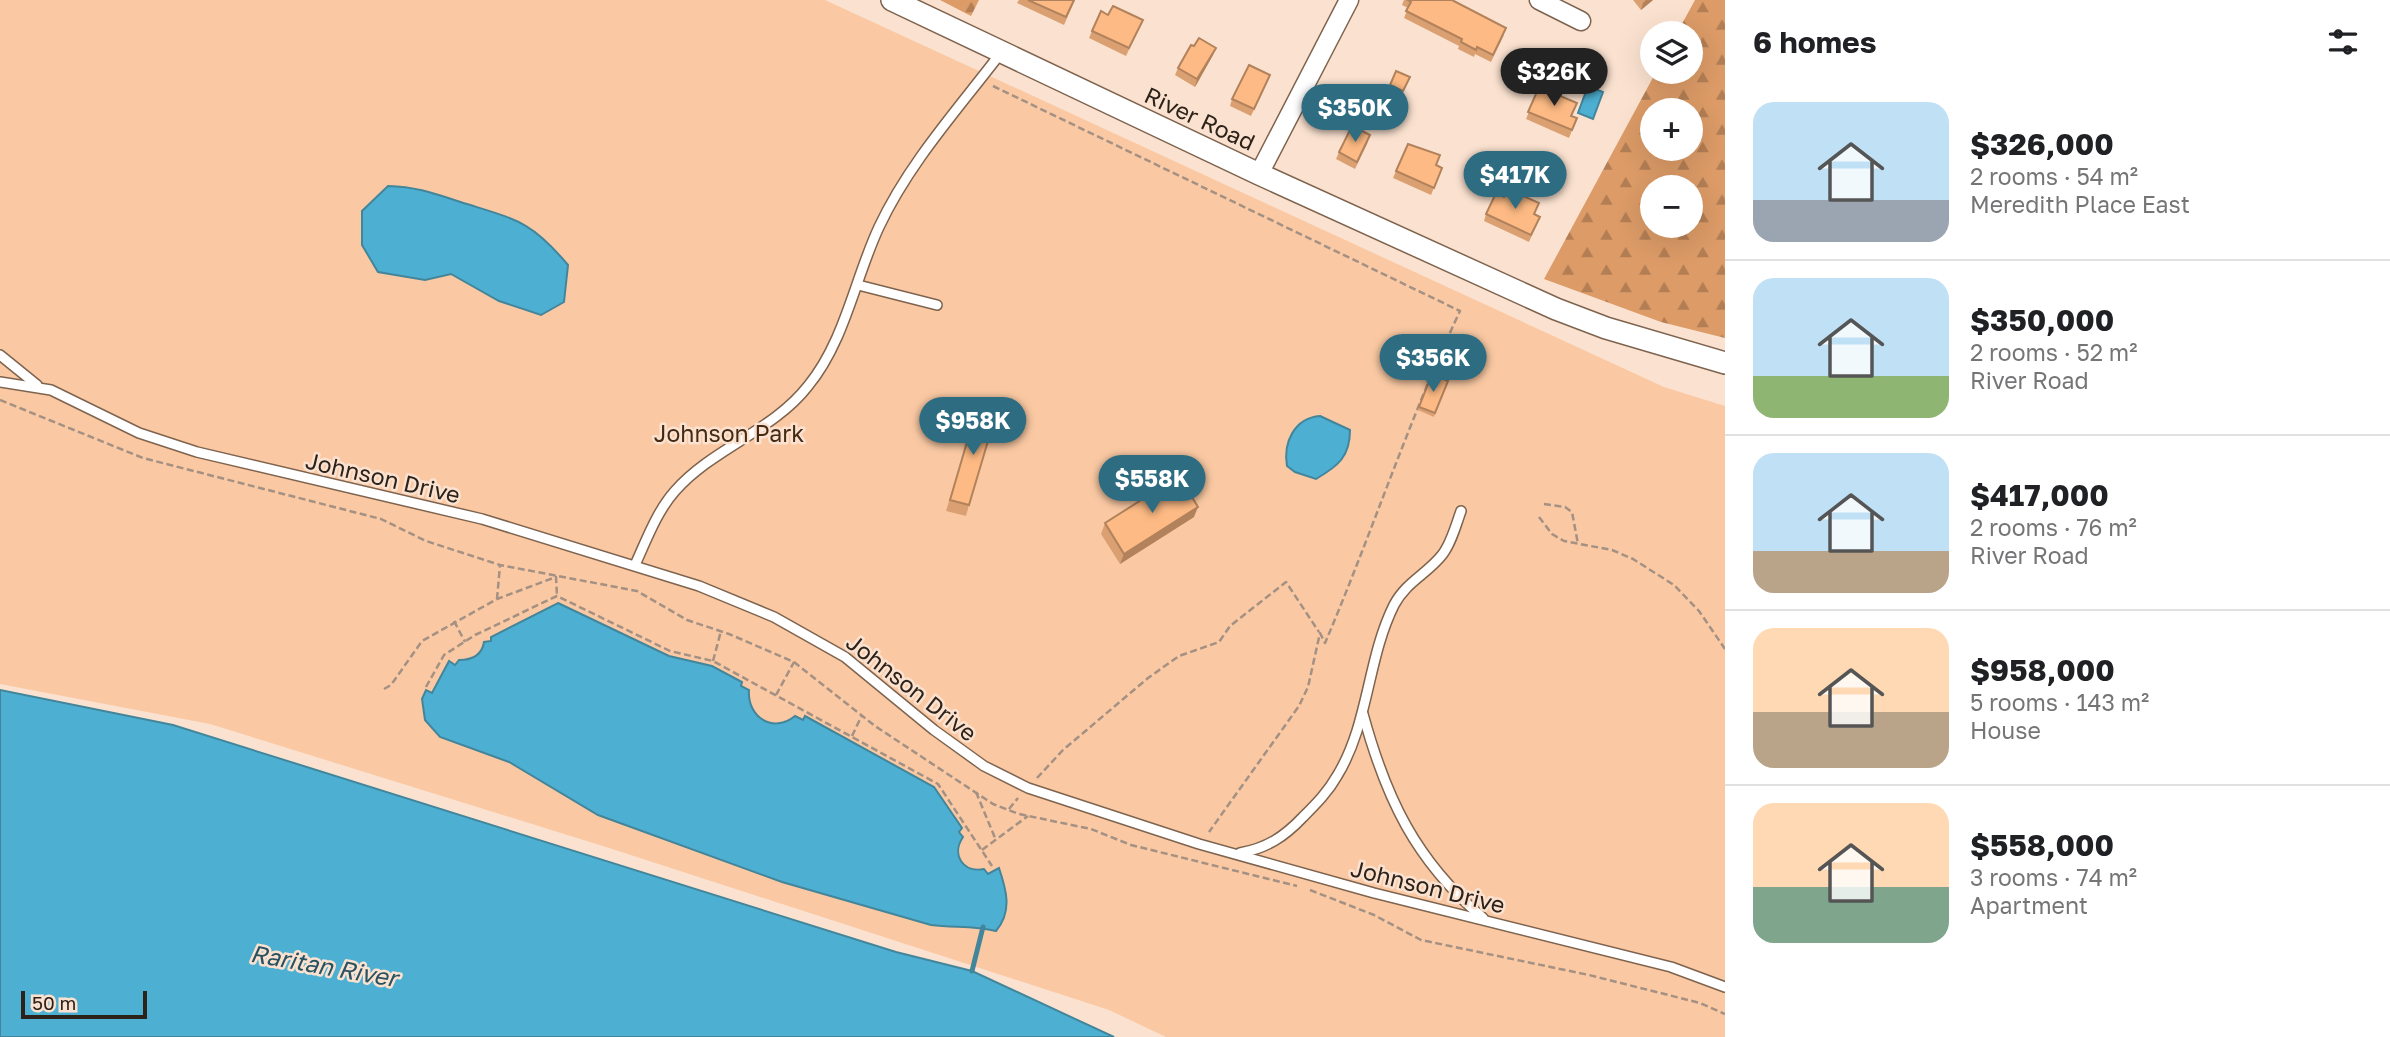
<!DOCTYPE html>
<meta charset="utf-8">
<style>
:root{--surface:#fff;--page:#f2f2f2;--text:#202124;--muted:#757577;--line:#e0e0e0;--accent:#2d6c81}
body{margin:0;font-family:"Golos Text",sans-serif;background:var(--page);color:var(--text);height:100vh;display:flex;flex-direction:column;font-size:26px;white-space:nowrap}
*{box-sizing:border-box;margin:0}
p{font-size:23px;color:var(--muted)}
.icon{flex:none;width:38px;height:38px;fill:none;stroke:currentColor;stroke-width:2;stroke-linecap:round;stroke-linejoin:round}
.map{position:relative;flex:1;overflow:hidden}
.side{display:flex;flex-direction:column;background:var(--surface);width:665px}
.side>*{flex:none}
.buttons{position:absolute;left:1640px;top:21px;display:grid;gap:14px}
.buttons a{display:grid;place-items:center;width:63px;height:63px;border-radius:50%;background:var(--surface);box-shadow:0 7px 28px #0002;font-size:35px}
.scale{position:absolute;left:21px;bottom:18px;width:126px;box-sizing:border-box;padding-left:7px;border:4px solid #2d2219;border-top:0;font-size:19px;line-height:24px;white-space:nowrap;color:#2d2219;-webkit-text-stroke:5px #fbe2d0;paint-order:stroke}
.price{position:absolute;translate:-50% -60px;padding:0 16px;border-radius:24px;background:var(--accent);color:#fff;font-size:23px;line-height:46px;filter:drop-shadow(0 2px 4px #0008)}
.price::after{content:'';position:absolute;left:50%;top:42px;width:21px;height:16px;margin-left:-10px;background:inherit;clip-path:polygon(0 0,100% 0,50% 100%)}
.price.on{background:#222;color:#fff}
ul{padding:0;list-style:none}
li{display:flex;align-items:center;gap:21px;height:175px;padding:0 28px}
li+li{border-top:2px solid var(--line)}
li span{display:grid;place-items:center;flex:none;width:196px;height:140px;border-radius:21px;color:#555}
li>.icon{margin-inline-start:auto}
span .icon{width:84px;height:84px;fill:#fffc;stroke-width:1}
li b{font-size:30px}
h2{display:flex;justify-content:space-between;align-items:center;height:84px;padding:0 28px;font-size:30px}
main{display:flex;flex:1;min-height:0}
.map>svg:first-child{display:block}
</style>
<main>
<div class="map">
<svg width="1725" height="1037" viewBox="0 0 1725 1037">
<defs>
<pattern id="forest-firs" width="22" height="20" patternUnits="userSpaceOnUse" patternTransform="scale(1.75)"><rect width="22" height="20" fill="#dc9b67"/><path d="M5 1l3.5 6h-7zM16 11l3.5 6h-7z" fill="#b37e54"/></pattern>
</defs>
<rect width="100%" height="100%" fill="#fbe2d0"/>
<!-- forest -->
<g fill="url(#forest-firs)" fill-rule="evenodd">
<path d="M940 0H979L971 16Z"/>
<path d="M1695 0H1725V338L1661 322 1544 279 1656 72H1690V33H1677ZM1652 110H1690V149H1652ZM1652 187H1690V226H1652Z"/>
</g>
<!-- green -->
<path fill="#fac9a3" d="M0 0H825L1664 387 1725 406V1037H1166L1109 1010 606 847 210 724 0 684Z"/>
<!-- water -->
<g fill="#4db0d2" stroke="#43859a" stroke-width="2">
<path d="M1588 86 1603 92 1593 119 1578 113Z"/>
<path d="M388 186C420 187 438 195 467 204 518 220 532 222 568 265L564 302 541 315 499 301 451 274 425 280 378 272 362 245V211Z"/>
<path d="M1320 416 1350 430C1350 457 1338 466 1316 479L1295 472 1287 466C1283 443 1294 418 1320 416Z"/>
<path d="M558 603 669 656 712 666 742 682 741 686 749 690C747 717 773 734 795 716L803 720 805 716 934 787 962 828 959 832 963 837C951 855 963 873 984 869L988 874 999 868C1006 889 1013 911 996 931 973 925 954 928 931 925L782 882 598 815 509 762 440 737 425 720 422 699 426 690 432 693 449 661 455 665 459 660C472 660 482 655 484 642L491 641V637Z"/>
<path d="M0 690 173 725 896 952 972 971 1114 1037H0Z"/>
</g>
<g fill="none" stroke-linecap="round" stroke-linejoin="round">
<!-- stream -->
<path stroke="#43859a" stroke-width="5" d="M972 971 983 927"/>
<defs>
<g id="service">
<path d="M858 285 937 305"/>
<path d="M0 355 37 385"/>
<path d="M0 382 51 390 139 433 197 452 482 519 699 586 774 617 845 657 934 730 984 766 1028 788 1199 844 1374 893 1671 967 1725 987"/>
<path d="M635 565C646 541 657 511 675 491 713 448 773 431 808 386 845 341 855 278 879 227 909 163 958 109 1000 54"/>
<path d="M1363 714C1386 798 1415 860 1483 918"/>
<path d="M1240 853C1267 848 1284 837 1303 817 1316 804 1328 792 1337 776 1369 724 1367 659 1394 605 1406 582 1427 574 1442 555 1451 544 1456 525 1461 511"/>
</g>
<g id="minor">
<path d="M1539 0 1581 21"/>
<path d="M1259 174 1349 0"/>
</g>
<path id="tertiary" d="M892 0 1259 174 1556 309 1606 328 1725 363"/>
</defs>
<!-- service casing -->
<use href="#service" stroke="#7e634e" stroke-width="12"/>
<!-- minor casing -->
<use href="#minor" stroke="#7e634e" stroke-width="21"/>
<!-- tertiary casing -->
<use href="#tertiary" stroke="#7e634e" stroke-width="24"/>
<!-- path -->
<g stroke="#a49183" stroke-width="2.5" stroke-dasharray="7 3.5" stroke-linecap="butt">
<path d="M993 86 1460 311C1409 419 1372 533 1325 643L1320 633 1308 687 1299 706 1209 832"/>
<path d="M0 400 143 458 381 519 426 541 500 565 637 591 687 620 729 634 794 662 875 726 993 804 1019 814 1091 829 1131 845 1297 886"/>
<path d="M1544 504 1565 507 1572 512 1578 544"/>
<path d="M1539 517 1552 534 1564 541 1612 550 1633 559 1674 585 1699 611 1725 649"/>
<path d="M497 599 500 565"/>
<path d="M454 621 465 642"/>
<path d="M713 661 721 631"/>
<path d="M426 687 444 655 475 635 557 596 670 651 713 661 938 784 992 866"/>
<path d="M384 689 391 685 422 641 497 599 556 577 557 596"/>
<path d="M776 695 794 662"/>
<path d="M852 736 862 715"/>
<path d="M1037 778 1063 750 1148 678 1179 656 1219 642 1230 626 1286 582 1319 632"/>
<path d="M976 792 995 838"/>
<path d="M1009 809 1018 798"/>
<path d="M982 850 1028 816"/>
<path d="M1310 890 1374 915 1421 940 1589 975 1700 1003 1725 1014"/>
</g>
<!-- service -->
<use href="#service" stroke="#fff" stroke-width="9"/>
<!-- minor -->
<use href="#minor" stroke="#fff" stroke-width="18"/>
<!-- tertiary -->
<use href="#tertiary" stroke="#fff" stroke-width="21"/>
</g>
<!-- wall -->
<g fill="#daa072">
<path d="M1019 0H1075L1064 25 1017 3Z"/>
<path d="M1404 0H1452L1504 35 1491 62 1475 54 1474 57 1458 49 1459 46 1404 18 1408 8 1402 5Z"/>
<path d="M1633 0H1653L1641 10Z"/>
<path d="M1143 20 1126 56 1089 38 1092 31Z"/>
<path d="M1213 55 1195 87 1175 75 1178 68Z"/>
<path d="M1396 71 1410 77 1402 95 1388 89Z"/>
<path d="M1270 75 1251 116 1230 106 1232 99Z"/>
<path d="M1539 87 1572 116 1577 118 1569 138 1526 119Z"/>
<path d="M1368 142 1355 169 1336 159 1339 152Z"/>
<path d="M1436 165 1442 168 1431 195 1393 178 1396 171Z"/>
<path d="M1486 214 1535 215 1537 224 1529 242 1484 221Z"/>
<path d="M1432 374 1448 381 1434 417 1418 410Z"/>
<path d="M977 408 969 505 966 516 946 511Z"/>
<path d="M1194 517 1120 564 1101 534 1105 523Z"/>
</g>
<!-- shaded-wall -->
<g fill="#b1825c">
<path d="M1646 0H1653L1641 10 1643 3Z"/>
<path d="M1216 48 1213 55 1195 87 1197 79Z"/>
<path d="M1198 507 1194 517 1120 564 1124 554Z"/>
</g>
<!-- building -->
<g fill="#fdba84" stroke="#b1825c" stroke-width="2">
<path d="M1028 0H1074L1066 17Z"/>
<path d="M1408 0H1452L1506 28 1493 55 1477 47 1476 50 1461 42 1462 39 1406 11 1411 2Z"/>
<path d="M1113 6 1143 20 1129 48 1092 31 1101 11 1108 15Z"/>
<path d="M1199 38 1216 48 1197 79 1178 68 1191 45 1194 46Z"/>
<path d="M1249 65 1270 75 1254 109 1232 99Z"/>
<path d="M1396 71 1410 77 1403 91 1390 85Z"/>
<path d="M1539 87 1577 103 1571 116 1577 118 1572 130 1528 112Z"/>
<path d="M1352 126 1370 135 1357 162 1339 152Z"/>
<path d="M1408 144 1440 155 1436 165 1442 168 1434 188 1396 171Z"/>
<path d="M1508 189 1539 203 1534 214 1540 217 1531 235 1486 214 1496 193 1504 197Z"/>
<path d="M1432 374 1448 381 1435 413 1419 407Z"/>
<path d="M977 408 996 414 969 505 950 500Z"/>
<path d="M1179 476 1198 507 1124 554 1105 523Z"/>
</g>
<g text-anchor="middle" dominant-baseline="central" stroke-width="5" stroke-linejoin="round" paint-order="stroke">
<!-- street labels -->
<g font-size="23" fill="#2d2219" stroke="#fbe2d0">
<text transform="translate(1200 118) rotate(25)">River Road</text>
<text transform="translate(383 477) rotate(13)">Johnson Drive</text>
<text transform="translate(912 687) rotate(38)">Johnson Drive</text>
<text transform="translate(1428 886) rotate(14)">Johnson Drive</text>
</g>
<!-- park labels -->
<g font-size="23" fill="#452a13" stroke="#fbe2d0">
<text x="729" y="433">Johnson Park</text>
</g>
<!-- water labels -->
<g font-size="24" font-style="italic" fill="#285262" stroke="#fbe2d0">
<text transform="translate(324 965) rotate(10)">Raritan River</text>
</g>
</g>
</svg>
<div class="buttons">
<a><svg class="icon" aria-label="layers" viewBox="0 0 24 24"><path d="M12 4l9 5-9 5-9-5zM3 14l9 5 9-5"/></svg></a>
<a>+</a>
<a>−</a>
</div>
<div class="scale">50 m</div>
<b class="price on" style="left:1554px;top:108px">$326K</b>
<b class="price" style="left:1355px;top:144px">$350K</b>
<b class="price" style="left:1515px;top:211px">$417K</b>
<b class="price" style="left:1433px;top:394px">$356K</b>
<b class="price" style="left:973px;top:457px">$958K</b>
<b class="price" style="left:1152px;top:515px">$558K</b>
</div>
<section class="side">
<h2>6 homes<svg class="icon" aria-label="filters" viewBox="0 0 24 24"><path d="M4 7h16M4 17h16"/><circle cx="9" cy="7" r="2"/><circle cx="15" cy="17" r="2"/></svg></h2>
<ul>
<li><span style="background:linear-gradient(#bfe0f5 70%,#9aa5b1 0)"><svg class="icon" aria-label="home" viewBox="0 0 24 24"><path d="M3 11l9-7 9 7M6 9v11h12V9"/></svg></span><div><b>$326,000</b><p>2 rooms · 54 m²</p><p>Meredith Place East</p></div></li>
<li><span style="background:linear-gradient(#bfe0f5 70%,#8fb573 0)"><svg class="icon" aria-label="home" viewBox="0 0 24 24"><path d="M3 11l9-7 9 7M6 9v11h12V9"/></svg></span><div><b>$350,000</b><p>2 rooms · 52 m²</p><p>River Road</p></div></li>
<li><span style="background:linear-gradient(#bfe0f5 70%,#b9a48a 0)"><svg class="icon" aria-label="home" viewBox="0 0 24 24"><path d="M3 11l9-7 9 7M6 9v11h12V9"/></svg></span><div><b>$417,000</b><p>2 rooms · 76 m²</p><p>River Road</p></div></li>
<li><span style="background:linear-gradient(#ffd9b3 60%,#b9a48a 0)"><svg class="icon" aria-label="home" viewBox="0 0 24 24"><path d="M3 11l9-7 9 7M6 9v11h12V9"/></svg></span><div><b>$958,000</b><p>5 rooms · 143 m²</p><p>House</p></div></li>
<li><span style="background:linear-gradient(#ffd9b3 60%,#7fa58c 0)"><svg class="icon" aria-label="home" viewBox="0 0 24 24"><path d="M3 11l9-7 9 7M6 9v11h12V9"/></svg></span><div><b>$558,000</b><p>3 rooms · 74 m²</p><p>Apartment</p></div></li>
</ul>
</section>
</main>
